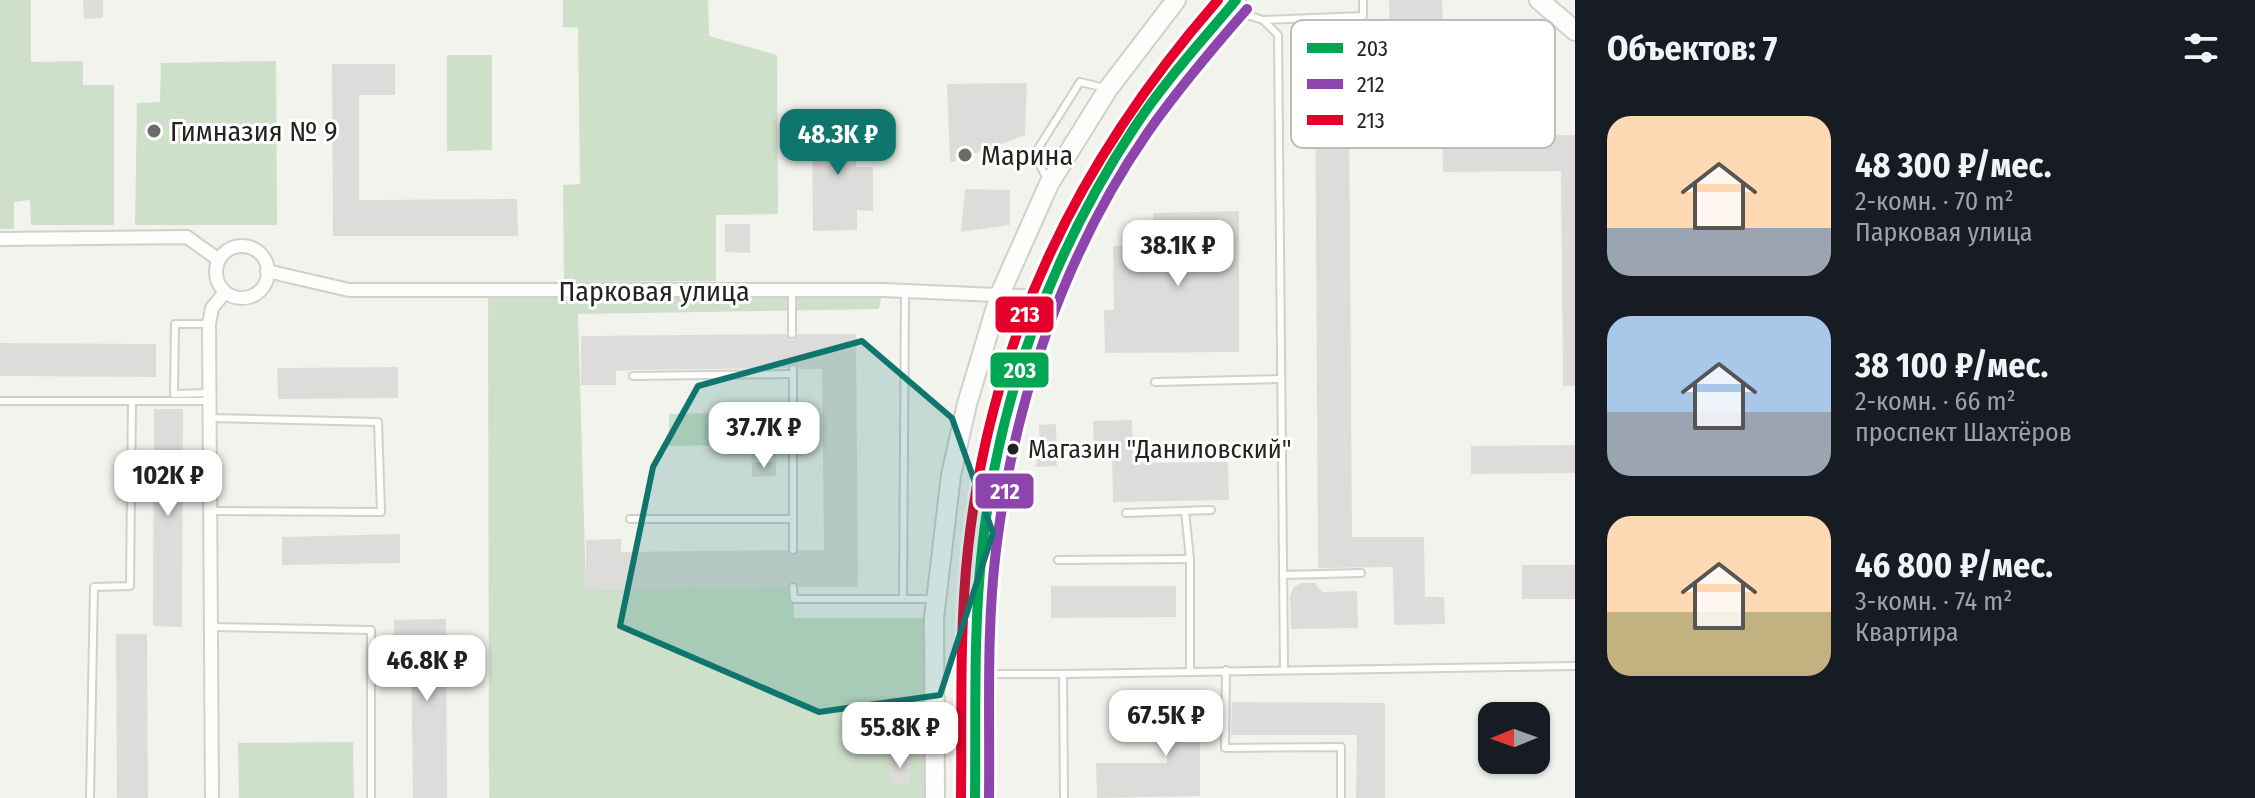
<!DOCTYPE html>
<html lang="ru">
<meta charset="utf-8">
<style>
:root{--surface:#171b24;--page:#20242c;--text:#f1f3f6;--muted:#9ea1a6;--accent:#0f766e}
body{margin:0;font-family:"Fira Sans Condensed",sans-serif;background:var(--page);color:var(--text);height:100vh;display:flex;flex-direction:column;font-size:30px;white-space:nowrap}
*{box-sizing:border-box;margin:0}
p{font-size:26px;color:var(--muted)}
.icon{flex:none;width:44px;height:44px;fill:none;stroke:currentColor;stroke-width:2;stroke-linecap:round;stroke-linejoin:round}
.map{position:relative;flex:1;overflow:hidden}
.drawer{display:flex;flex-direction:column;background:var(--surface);width:680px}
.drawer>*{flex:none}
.needle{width:52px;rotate:269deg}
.tools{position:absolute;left:1478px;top:702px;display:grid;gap:16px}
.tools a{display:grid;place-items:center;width:72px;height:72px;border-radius:16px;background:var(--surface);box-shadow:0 2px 6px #0004;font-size:40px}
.price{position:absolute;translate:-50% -68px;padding:0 18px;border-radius:16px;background:#fff;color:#222;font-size:26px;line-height:52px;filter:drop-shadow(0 2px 4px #0008)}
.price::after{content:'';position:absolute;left:50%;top:48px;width:24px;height:18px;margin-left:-12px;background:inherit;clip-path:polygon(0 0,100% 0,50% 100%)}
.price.on{background:var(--accent);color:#fff}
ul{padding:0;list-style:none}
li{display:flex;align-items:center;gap:24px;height:200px;padding:0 32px}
li span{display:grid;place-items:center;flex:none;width:224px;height:160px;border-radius:24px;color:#555}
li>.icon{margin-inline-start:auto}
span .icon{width:96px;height:96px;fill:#fffc;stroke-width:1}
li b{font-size:34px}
h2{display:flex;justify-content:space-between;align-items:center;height:96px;padding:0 32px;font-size:34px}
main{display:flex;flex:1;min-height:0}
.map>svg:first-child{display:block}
</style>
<main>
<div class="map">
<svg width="1575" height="798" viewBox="0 0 1575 798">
<rect width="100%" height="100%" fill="#f3f3ee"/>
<!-- green -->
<g fill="#cee0c9">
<path d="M0 0H31V62L83 61V85H114V225H31L30 200 14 202V229H0Z"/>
<path d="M563 0H708L709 36 777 55 778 214 716 215V281L564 282 563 185 580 184 578 28 563 27Z"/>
<path d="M447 55H492V150L447 151Z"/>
<path d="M276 61 277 225H135L137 103 160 102 161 63Z"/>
<path d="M488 290H883L879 309 578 314 586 589 793 587 794 618H934L935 798H489Z"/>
<path d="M725 413V445L669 446V414Z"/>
<path d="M353 742 354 798H239L238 743Z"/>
</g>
<!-- building -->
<g fill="#dedcda">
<path d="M83 0H103V18L84 19Z"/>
<path d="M1389 0H1442L1443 32H1424V92H1349L1352 537H1424L1425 597H1444L1445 624 1394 625 1393 567 1318 568 1315 58H1390Z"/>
<path d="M332 64H395V95H359V200L517 199 518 236H333Z"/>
<path d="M1027 83 1025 135 950 163 947 84Z"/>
<path d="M812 121H856V167H873V211L857 210V230L813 231Z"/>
<path d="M1575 135V386H1563L1561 171 1443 172 1442 136Z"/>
<path d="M965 189 1010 190V225L961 232Z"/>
<path d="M1239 211V352L1105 353 1104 310H1114L1113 246H1153V213Z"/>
<path d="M725 224H750V253L725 252Z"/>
<path d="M786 334 793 340 798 334H856L858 587H799L793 581 787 587 586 589V540L621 539V552L787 550 794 556 799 550H824L822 369H799L792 363 787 368 633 370 616 371V385H581V336Z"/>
<path d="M0 343 156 344V377L0 376Z"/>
<path d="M398 367V398L278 399 277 368Z"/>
<path d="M154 409H183L182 627 153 626Z"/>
<path d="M1132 420 1133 463 1228 462 1229 500 1113 502 1112 453H1094L1093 421Z"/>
<path d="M1056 424 1057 466 1035 467 1040 453 1039 425Z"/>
<path d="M1575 445V473L1471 474V446Z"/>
<path d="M776 462V476L752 477V463Z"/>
<path d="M400 534V563L282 565V537Z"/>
<rect x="1522" y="565" width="53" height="34"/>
<path d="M1301 583H1315L1322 592 1357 591 1358 628 1291 629 1290 596 1294 587Z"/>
<path d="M1051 586H1176V617L1051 618Z"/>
<path d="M446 619 447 798H413L411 648H394V620Z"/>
<path d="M116 634H147L148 798H117Z"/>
<path d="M1232 702 1385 703V798H1356L1357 735H1231Z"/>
<path d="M1167 703H1220L1219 739H1200V796L1097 798 1096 763H1167Z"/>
<rect x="891" y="756" width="19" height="28"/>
</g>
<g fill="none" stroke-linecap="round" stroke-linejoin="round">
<defs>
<g id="lane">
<path d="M1231 10 1263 20 1278 35 1284 669"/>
<path d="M1263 20 1363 16V0"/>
<path d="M1048 180 1034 155 1080 82 1105 88"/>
<path d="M792 334V291"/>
<path d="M793 369V550"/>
<path d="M633 376 793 374"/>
<path d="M1155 382 1281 379"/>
<path d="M209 393 174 394 175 324H209"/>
<path d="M0 401H209"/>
<path d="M210 418 378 422 381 512 211 511"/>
<path d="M1185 511 1190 559V671"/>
<path d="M1126 513 1211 510"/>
<path d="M630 519H793"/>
<path d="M1058 560 1190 559"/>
<path d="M1283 575 1361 573"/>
<path d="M793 587 794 599H934"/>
<path d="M903 598 905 291"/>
<path d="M211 627 371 630V798"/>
<path d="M1226 670 1225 748 1341 747V798"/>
<path d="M979 674H1063L1064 798"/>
<path d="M1063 674 1575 666"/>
<path d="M90 798 94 587 130 586 132 401"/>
</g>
<g id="street">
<path d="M0 239 187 237 219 260"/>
<circle cx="242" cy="272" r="26"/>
<path d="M267 271 349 290H883L1043 297"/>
<path d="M212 798 209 324 212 308 225 292"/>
</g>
<g id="secondary">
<path d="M1539 0 1575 31"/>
<path d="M935 798 934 618 951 475 967 404 1000 294 1049 184 1108 89 1176 0"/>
<path d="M975 798C976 715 974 632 982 550 999 378 1067 210 1173 74 1193 48 1215 25 1236 0"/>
</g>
</defs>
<!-- lane casing -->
<use href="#lane" stroke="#d0d0cc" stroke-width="10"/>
<!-- street casing -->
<use href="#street" stroke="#d0d0cc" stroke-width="16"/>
<!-- secondary casing -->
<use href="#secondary" stroke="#d0d0cc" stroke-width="22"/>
<!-- lane -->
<use href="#lane" stroke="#fdfdfc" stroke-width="6"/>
<!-- street -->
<use href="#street" stroke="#fdfdfc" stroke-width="12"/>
<!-- secondary -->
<use href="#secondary" stroke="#fdfdfc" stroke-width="18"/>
<defs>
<path id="bus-1" d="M975 798C976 716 973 632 982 550 998 399 1051 254 1134 128 1164 82 1201 42 1236 0"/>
<path id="bus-2" d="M989 798C990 715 986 632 996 550 1014 402 1063 255 1148 132 1178 89 1212 49 1247 9"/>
<path id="bus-3" d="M961 798C962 715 959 631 968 549 991 337 1079 159 1218 0"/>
</defs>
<!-- bus-1 casing -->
<use href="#bus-1" stroke="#fff" stroke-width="16"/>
<!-- bus-2 casing -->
<use href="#bus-2" stroke="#fff" stroke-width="16"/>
<!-- bus-3 casing -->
<use href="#bus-3" stroke="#fff" stroke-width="16"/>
<!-- bus-1 -->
<use href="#bus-1" stroke="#00a651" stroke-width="10"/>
<!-- bus-2 -->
<use href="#bus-2" stroke="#8e44ad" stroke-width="10"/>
<!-- bus-3 -->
<use href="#bus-3" stroke="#e4002b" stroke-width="10"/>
</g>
<!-- marked area -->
<path fill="#0f766e" fill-opacity="0.2" stroke="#0f766e" stroke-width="6" stroke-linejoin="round" d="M862 341 952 418 993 533 940 695 819 712 620 626 653 467 698 386Z"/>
<!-- markers -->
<g fill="#6c6c68" stroke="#fff" stroke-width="3">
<circle cx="154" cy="131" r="8"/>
<circle cx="965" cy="155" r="8"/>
</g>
<circle fill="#232320" stroke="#fff" stroke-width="3" cx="1013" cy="449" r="7"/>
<g text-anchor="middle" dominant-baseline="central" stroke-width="6" stroke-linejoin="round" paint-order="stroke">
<!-- bus labels -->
<g font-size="26" fill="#232320" stroke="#fff" text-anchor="start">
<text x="1028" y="449">Магазин "Даниловский"</text>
</g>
<!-- poi labels -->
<g font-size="28" fill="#232320" stroke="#fff" text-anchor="start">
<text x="170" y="131">Гимназия № 9</text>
<text x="981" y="155">Марина</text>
</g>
<!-- street labels -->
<g font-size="28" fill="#232320" stroke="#fff">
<text x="654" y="291">Парковая улица</text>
</g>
</g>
<!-- legend -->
<rect x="1291" y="20" width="264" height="128" rx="12" fill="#fff" stroke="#bdbdbc" stroke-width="2"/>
<rect x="1307" y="43" width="36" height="10" fill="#00a651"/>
<rect x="1307" y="79" width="36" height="10" fill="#8e44ad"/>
<rect x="1307" y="115" width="36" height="10" fill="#e4002b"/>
<g font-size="22" fill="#232320">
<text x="1357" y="56">203</text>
<text x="1357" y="92">212</text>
<text x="1357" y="128">213</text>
</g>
<g stroke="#fff" stroke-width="3">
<rect x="994" y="295" width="61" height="39" rx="8" fill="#e4002b"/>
<rect x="989" y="351" width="61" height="38" rx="8" fill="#00a651"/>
<rect x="974" y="472" width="61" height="38" rx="8" fill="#8e44ad"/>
</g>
<g font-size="22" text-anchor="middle" font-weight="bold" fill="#fff">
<text x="1025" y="322">213</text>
<text x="1020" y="378">203</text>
<text x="1005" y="499">212</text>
</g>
</svg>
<div class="tools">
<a><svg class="needle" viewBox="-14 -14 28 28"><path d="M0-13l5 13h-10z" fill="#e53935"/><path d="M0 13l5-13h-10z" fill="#9ea1a6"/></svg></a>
</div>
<b class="price on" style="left:838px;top:177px">48.3K ₽</b>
<b class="price" style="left:1178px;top:288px">38.1K ₽</b>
<b class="price" style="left:764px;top:470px">37.7K ₽</b>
<b class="price" style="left:168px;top:518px">102K ₽</b>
<b class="price" style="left:427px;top:703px">46.8K ₽</b>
<b class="price" style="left:1166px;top:758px">67.5K ₽</b>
<b class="price" style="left:900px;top:770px">55.8K ₽</b>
</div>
<section class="drawer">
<h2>Объектов: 7<svg class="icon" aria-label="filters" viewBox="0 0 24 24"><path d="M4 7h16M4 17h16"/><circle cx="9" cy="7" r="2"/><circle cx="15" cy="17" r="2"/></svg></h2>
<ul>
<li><span style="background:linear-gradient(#ffd9b3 70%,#9aa5b1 0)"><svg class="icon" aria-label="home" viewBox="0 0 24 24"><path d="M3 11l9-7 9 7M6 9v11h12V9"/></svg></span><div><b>48 300 ₽/мес.</b><p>2-комн. · 70 m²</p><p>Парковая улица</p></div></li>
<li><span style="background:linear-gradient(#a9c7e8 60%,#9aa5b1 0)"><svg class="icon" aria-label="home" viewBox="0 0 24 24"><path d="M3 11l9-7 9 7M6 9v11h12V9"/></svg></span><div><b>38 100 ₽/мес.</b><p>2-комн. · 66 m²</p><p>проспект Шахтёров</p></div></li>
<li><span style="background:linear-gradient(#ffd9b3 60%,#c2b280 0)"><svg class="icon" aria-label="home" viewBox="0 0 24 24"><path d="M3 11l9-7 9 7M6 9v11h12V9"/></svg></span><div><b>46 800 ₽/мес.</b><p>3-комн. · 74 m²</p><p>Квартира</p></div></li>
</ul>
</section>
</main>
